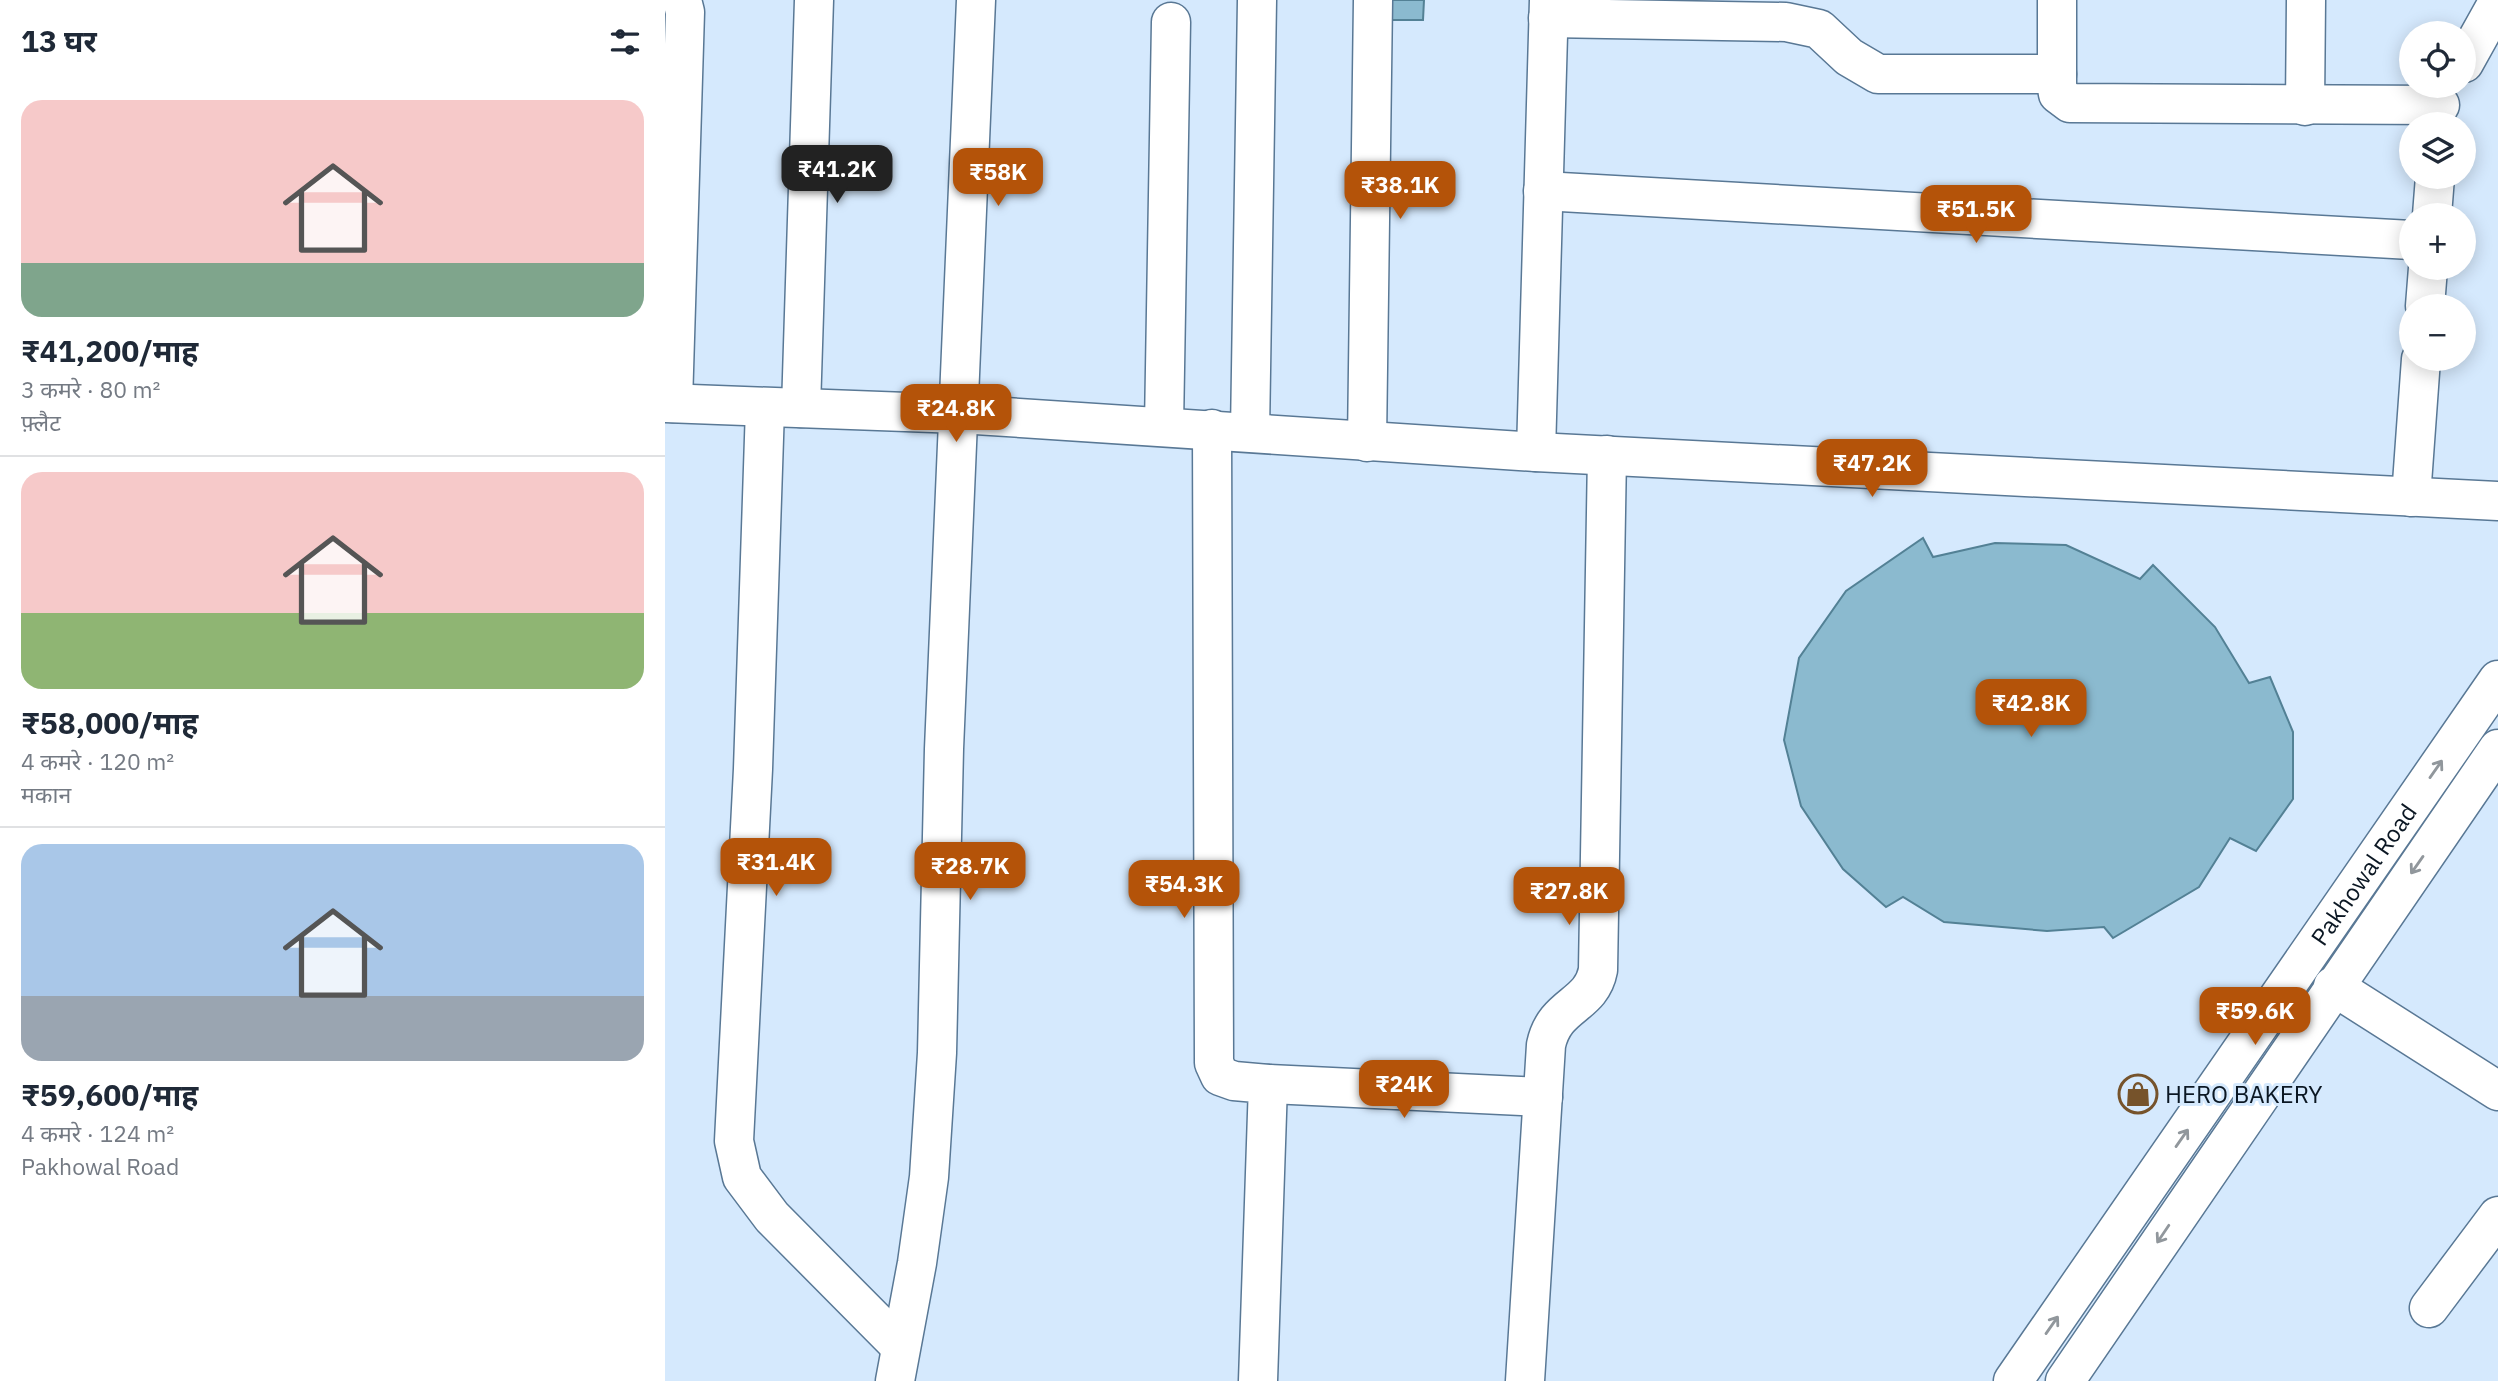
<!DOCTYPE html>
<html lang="hi">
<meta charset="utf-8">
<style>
:root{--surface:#fff;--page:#f2f2f3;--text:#1f2937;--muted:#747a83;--line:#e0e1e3;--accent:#b45309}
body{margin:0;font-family:"IBM Plex Sans","Noto Sans Devanagari",sans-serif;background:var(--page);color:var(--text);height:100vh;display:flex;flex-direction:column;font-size:26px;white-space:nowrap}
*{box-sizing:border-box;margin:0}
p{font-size:23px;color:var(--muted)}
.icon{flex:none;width:38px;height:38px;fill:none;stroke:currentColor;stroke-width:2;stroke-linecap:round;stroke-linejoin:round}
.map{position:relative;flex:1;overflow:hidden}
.sheet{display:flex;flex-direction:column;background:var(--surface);width:665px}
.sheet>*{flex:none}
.controls{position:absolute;left:1734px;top:21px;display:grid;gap:14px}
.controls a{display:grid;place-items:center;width:77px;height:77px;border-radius:50%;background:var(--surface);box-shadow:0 4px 18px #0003;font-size:35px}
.price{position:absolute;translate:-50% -60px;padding:0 16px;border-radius:14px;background:var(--accent);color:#fff;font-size:23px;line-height:46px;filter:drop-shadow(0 2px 4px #0008)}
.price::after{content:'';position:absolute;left:50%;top:42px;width:21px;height:16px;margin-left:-10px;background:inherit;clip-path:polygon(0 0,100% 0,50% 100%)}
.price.selected{background:#222;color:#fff}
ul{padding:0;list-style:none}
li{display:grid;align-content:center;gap:14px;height:371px;padding:0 21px}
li+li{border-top:2px solid var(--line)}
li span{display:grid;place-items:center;height:217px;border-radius:21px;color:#555}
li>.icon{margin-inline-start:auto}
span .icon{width:126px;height:126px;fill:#fffc;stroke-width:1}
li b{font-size:30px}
h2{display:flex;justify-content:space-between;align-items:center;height:84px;padding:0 21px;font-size:30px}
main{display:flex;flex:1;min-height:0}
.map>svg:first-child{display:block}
</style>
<main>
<section class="sheet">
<h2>13 घर<svg class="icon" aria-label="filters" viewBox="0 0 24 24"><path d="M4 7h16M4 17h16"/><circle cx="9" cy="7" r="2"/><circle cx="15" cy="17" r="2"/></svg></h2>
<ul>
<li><span style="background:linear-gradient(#f6c9c9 75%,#7fa58c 0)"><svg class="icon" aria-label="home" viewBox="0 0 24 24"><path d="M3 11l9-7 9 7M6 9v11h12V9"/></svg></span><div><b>₹41,200/माह</b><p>3 कमरे · 80 m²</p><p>फ़्लैट</p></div></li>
<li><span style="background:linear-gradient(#f6c9c9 65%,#8fb573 0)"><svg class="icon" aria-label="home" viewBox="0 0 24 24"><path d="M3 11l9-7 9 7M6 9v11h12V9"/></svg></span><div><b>₹58,000/माह</b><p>4 कमरे · 120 m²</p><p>मकान</p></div></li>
<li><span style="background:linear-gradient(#a9c7e8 70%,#9aa5b1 0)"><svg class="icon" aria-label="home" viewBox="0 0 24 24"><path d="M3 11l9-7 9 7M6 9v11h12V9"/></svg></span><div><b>₹59,600/माह</b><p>4 कमरे · 124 m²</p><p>Pakhowal Road</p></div></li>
</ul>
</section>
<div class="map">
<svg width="1833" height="1381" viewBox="0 0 1833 1381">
<rect width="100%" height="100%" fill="#d5e9fd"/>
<!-- building -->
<g fill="#8bbacf" stroke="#538195" stroke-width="2">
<path d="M715 0H759L758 20H715Z"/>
<path d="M1258 538 1268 557 1330 543 1401 545 1475 579 1488 565 1550 627 1584 683 1605 677 1628 732V799L1591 851 1565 838 1534 887 1448 938 1439 927 1382 931 1279 922 1238 897 1221 907 1178 869 1136 806 1119 740 1134 658 1181 591Z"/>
</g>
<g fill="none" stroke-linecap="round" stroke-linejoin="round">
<defs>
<g id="minor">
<path d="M1392 0V88L1393 94 1405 103 1775 105"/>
<path d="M883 18 1121 22 1154 29 1184 57 1213 74H1392"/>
<path d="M1799 63 1833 2"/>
<path d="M1640 106 1641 0"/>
<path d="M878 191 1746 240"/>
<path d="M1767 215 1770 177"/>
<path d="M1760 306 1763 268"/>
<path d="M0 403 295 414 871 452 1833 501"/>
<path d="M8 403 20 12 17 0"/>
<path d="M100 408 88 769 69 1141 77 1177 107 1217 235 1346"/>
<path d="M136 408 149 0"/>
<path d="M499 426 506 22"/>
<path d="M547 429 549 1063 555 1076 569 1081 603 1084 593 1381"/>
<path d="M585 432 592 0"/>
<path d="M702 442 708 0"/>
<path d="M871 452 884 0"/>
<path d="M1746 497 1756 359"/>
<path d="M1668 986 1833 1091"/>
<path d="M603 1084 878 1097"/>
<path d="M1764 1308 1833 1216"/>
<path d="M230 1381 252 1263 264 1177 272 1053 279 749 311 0"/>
<path d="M860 1381 881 1045C890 1003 926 1007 933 970L942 455"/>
<path id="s1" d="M1348 1381 1833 680"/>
<path d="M1400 1381 1833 749"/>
</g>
</defs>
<!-- minor casing -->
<use href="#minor" stroke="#597895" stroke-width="41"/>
<!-- minor -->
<use href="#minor" stroke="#fff" stroke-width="38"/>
</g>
<!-- one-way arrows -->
<defs><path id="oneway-shaft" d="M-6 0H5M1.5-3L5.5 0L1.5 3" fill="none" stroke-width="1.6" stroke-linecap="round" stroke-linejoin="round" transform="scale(1.75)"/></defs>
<g stroke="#91979c">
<use href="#oneway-shaft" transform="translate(1771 769) rotate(-55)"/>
<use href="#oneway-shaft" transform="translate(1752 865) rotate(125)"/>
<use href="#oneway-shaft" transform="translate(1517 1138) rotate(-55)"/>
<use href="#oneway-shaft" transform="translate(1498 1234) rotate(124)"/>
<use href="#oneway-shaft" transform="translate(1387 1325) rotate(-55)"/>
</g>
<!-- icons -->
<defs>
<symbol id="shop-ring" viewBox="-11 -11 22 22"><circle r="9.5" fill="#d5e9fd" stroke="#76532b" stroke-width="1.5"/><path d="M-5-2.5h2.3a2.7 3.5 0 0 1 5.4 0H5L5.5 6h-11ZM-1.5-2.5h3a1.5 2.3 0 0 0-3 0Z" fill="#76532b"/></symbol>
</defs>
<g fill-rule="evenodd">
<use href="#shop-ring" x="1451" y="1072" width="44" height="44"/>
</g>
<g text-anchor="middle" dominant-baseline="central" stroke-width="6" stroke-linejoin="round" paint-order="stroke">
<!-- street labels -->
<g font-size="24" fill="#0b1723" stroke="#d5e9fd">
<text stroke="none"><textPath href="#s1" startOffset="616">Pakhowal Road</textPath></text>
</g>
<!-- poi labels -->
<g font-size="24" fill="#0b1723" stroke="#d5e9fd" text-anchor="start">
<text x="1500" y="1094">HERO BAKERY</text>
</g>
</g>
</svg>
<div class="controls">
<a><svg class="icon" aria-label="locate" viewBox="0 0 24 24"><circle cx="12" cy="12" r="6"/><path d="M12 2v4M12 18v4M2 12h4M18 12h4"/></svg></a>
<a><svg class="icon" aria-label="layers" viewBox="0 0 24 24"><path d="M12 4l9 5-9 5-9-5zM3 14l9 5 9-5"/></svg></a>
<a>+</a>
<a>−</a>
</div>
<b class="price selected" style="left:172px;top:205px">₹41.2K</b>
<b class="price" style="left:333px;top:208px">₹58K</b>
<b class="price" style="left:735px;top:221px">₹38.1K</b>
<b class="price" style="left:1311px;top:245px">₹51.5K</b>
<b class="price" style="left:291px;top:444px">₹24.8K</b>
<b class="price" style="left:1207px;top:499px">₹47.2K</b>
<b class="price" style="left:1366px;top:739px">₹42.8K</b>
<b class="price" style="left:111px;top:898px">₹31.4K</b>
<b class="price" style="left:305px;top:902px">₹28.7K</b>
<b class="price" style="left:519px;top:920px">₹54.3K</b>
<b class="price" style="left:904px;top:927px">₹27.8K</b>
<b class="price" style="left:1590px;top:1047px">₹59.6K</b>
<b class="price" style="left:739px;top:1120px">₹24K</b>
</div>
</main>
